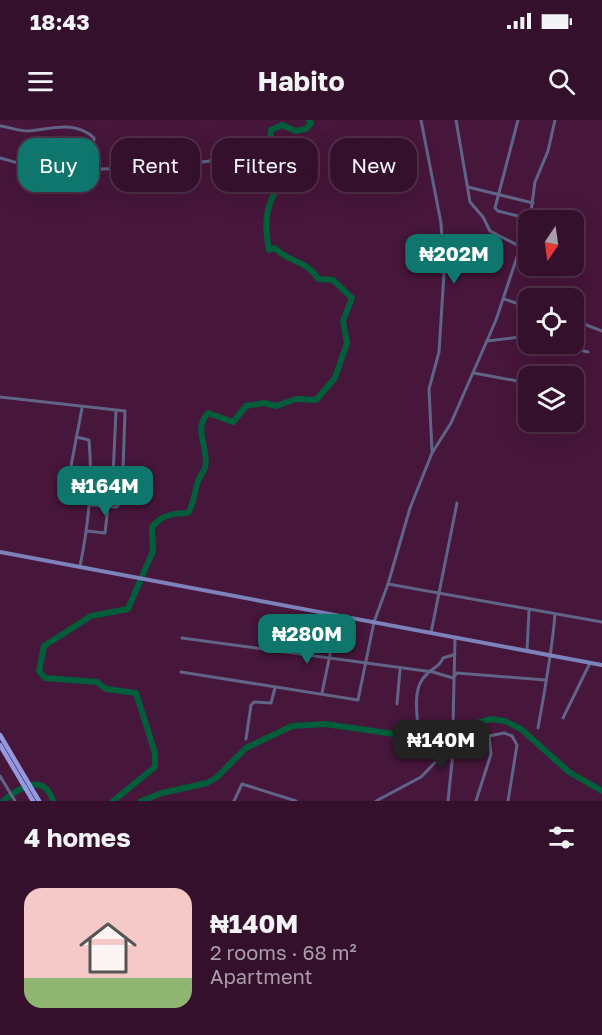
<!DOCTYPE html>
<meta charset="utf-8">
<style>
:root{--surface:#35102c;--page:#3d1934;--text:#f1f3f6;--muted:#aa9da9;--line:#4f3048;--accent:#0f766e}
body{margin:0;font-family:"Golos Text",sans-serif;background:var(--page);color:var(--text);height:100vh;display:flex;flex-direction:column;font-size:22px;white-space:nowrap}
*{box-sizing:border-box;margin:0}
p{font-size:20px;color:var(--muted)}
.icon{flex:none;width:33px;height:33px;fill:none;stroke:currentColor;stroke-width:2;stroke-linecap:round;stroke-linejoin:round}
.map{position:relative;height:681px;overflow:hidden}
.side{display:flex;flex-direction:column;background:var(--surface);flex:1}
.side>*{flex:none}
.top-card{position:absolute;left:18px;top:18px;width:567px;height:54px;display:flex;gap:12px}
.needle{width:39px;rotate:193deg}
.controls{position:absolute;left:518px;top:90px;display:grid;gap:12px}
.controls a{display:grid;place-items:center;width:66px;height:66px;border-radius:12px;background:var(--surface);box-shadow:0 6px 24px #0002,0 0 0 2px var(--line);font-size:30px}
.price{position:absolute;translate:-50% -51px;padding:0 14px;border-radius:12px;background:var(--accent);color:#fff;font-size:20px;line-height:39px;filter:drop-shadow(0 2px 3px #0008)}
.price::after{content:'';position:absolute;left:50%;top:36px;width:18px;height:14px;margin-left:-9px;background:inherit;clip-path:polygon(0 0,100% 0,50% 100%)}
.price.current{background:#222;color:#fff}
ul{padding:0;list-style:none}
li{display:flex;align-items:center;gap:18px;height:150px;padding:0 24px}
li span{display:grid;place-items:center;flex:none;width:168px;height:120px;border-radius:18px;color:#555}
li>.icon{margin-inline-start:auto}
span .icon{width:72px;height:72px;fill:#fffc;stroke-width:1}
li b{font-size:26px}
h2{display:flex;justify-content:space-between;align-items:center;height:72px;padding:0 24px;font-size:26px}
.pill{padding:0 21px;border-radius:18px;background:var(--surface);box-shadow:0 6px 24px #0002,0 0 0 2px var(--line);font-size:21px;line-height:54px}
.pill.current{background:var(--accent);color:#fff}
.status{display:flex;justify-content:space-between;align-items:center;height:42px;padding:0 30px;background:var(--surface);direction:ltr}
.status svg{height:16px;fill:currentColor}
header{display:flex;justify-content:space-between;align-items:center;height:78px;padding:0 24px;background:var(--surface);font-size:27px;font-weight:700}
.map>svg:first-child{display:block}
</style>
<div class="status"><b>18:43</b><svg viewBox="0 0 49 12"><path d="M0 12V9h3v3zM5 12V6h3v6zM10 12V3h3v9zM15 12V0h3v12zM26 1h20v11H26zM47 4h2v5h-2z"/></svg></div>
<header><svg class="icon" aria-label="menu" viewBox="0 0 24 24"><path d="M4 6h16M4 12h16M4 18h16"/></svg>Habito<svg class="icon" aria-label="search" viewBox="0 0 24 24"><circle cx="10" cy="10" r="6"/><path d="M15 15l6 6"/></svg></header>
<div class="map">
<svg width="602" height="681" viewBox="0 0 602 681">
<rect width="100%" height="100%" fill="#47163b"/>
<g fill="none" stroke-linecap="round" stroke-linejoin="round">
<!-- river -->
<g stroke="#005f3a" stroke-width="6">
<path d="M3 681C18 669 43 651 53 681"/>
<path d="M113 681 155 647V633L136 573 106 569 97 562 45 558 39 551 44 526 91 496 128 489 153 431 152 407C162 395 173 393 188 393 195 382 194 372 198 361 200 356 203 352 205 348 210 329 192 310 208 293L233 302 246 286 264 283 276 286 296 279 316 280 335 258 347 223 343 201 352 178 333 160 318 159C307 140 289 143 275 128L269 130C264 103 265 87 280 63L289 66 295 63C301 42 286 31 270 21L271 10 282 5 296 11 306 9 311 3 309 0"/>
<path d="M141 681 162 673 207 663 216 658 246 628 292 606 325 604 415 617 442 613 491 599 505 601 521 609 569 652 602 671"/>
</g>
<!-- street -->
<g stroke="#606487" stroke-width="3">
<path d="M421 0 441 103 444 153 439 232 429 269 432 331"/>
<path d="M456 0 470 82 483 97 490 111 521 127"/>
<path d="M518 0 495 88 498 91 530 99"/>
<path d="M0 6C9 7 19 11 28 11 53 9 75 0 94 18L91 51"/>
<path d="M0 38 65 56 100 49 157 48 217 40"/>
<path d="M468 67 533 83"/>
<path d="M530 99 535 62 548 31 555 0"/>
<path d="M504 179 528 187"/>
<path d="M573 206 584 204 602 211"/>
<path d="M487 221 528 216"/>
<path d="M556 224 588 232"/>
<path d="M474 253 528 263"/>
<path d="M0 277 125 291 122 379 117 387 90 385"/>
<path d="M76 317 89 320C93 364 89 403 80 446"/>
<path d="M68 362 82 288"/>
<path d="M92 366 120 382"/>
<path d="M112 377 116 291"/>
<path d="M87 411 105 413 108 387"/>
<path d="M388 464 602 502"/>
<path d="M431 513 457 383"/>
<path d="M182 518 433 552 453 558 457 553 545 560"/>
<path d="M527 531 529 491"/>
<path d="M181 552 358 580 374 502 388 464 410 388 432 333 451 303 496 200 528 104"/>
<path d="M322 573 338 496"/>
<path d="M397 584 400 550"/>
<path d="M563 598 590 543"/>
<path d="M453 604 455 519"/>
<path d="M538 608C545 570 552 532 555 494"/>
<path d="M418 609C417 591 412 567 427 554 433 547 439 548 443 538L453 535"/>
<path d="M246 619 251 585 254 582 271 583 275 568"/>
<path d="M0 656 15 681"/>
<path d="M234 681 242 664 296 681"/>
<path d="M376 681 421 657 454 623 504 613 512 616 517 625 508 681"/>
<path d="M448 681 454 623"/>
<path d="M476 681 491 634 489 616"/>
</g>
<!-- secondary -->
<path stroke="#7c83ba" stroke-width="4" d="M0 432 602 545"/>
<!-- primary -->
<g stroke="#939ae2" stroke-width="4.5">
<path d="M0 615 39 681"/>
<path d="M0 625 33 681"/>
</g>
</g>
</svg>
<div class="controls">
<a><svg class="needle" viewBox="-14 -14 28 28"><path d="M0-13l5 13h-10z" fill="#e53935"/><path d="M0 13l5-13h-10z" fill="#aa9da9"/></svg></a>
<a><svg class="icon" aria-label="locate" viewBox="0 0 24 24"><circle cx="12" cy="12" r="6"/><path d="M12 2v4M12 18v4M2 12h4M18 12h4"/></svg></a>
<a><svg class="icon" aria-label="layers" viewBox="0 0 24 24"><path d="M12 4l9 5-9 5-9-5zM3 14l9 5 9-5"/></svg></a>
</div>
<b class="price" style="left:454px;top:165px">₦202M</b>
<b class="price" style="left:105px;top:397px">₦164M</b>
<b class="price" style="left:307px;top:545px">₦280M</b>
<b class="price current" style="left:441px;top:651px">₦140M</b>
<div class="top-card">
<a class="pill current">Buy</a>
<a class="pill">Rent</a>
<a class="pill">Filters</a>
<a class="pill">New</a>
</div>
</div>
<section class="side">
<h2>4 homes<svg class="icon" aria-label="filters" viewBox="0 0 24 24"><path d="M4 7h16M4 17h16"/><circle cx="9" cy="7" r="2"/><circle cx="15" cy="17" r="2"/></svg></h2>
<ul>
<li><span style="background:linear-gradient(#f6c9c9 75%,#8fb573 0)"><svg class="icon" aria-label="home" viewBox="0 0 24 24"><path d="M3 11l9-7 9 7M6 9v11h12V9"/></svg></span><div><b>₦140M</b><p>2 rooms · 68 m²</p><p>Apartment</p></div></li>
</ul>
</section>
